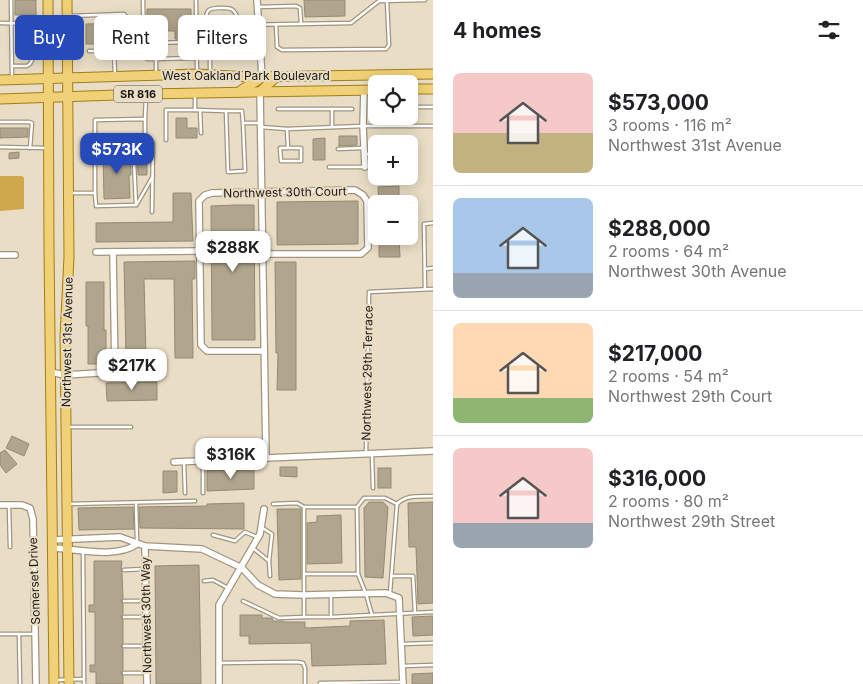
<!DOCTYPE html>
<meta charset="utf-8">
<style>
:root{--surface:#fff;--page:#f2f2f2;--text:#202124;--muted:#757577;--line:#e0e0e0;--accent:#264ab9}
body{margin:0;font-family:Inter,sans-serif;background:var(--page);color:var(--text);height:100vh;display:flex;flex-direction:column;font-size:19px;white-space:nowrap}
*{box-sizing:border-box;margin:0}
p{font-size:16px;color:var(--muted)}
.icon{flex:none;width:28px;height:28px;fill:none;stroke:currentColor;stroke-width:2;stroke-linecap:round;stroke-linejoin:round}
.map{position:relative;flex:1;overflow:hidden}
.sheet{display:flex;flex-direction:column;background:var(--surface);width:430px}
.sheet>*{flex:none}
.banner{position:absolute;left:15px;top:15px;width:342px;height:45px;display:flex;gap:10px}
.fabs{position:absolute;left:368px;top:75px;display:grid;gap:10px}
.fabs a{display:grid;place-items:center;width:50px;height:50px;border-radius:8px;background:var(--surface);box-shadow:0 2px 12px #0003;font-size:25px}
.price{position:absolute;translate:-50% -42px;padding:0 11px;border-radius:10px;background:#fff;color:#222;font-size:16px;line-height:32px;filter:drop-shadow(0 1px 2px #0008)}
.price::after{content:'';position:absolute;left:50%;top:30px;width:15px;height:11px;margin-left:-8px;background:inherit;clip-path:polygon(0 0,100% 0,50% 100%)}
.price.current{background:var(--accent);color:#fff}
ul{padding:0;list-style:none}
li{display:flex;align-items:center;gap:15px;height:125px;padding:0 20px}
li+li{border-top:1px solid var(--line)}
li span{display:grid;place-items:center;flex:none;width:140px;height:100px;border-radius:8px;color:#555}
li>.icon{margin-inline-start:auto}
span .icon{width:60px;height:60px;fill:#fffc;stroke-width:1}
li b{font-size:21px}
h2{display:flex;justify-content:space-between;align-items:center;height:60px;padding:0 20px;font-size:21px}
.tag{padding:0 18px;border-radius:8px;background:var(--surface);box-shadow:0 2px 12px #0003;font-size:18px;line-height:45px}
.tag.current{background:var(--accent);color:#fff}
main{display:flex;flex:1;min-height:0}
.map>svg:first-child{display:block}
</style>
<main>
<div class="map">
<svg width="433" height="684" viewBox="0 0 433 684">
<rect width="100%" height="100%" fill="#e9ddc5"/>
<!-- water -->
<path fill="#d0a84c" d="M0 176H22L24 178V209L0 211Z"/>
<!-- building -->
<g fill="#b0a58d" stroke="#948a73">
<rect x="15" y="0" width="21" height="15"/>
<path d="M304 0H345V16L305 17Z"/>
<path d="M147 9H191V39H175V31H163V40H147Z"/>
<path d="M209 17H227V40H210Z"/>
<path d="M118 23 119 44H86V24Z"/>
<path d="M176 118H187V128H197V138H176Z"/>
<path d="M0 128H28V137L0 138Z"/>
<path d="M339 136H357V145L339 146Z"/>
<path d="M325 138V160H313V139Z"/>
<path d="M19 152V158L9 159V153Z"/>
<path d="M103 153H130L131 175H129L130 198 104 199Z"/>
<path d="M137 153H150V160H147V175H138Z"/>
<path d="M399 186V204H379L378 187Z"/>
<path d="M173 193H191L193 241 96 242V223L173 222Z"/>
<path d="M358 201V244L277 245V202Z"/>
<path d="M235 205H254L255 340H212L211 206Z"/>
<path d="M379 236H399L400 257H379Z"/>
<path d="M195 261V279H192L193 358H175L174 279H144L146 358H126L124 262Z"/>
<path d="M275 262H296V390H277L278 353H276Z"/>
<path d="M86 282H104V330H106V364H88V326H86Z"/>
<path d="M157 382V400L107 401 106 383Z"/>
<path d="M12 436 29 444 24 456 6 448Z"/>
<path d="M5 450 17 464 6 473 0 465V453Z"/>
<path d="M280 467H297V477L280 476Z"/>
<path d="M242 468H254V489L207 491V470H242Z"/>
<rect x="378" y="468" width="13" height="20"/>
<path d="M163 471H177V492L163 493Z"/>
<path d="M369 502H383L388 507 383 578 365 577 364 508Z"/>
<path d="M433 502V603L418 604 416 547H409L408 503Z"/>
<path d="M244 503V529L140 528 139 507 207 506V504Z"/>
<path d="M133 507 134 529 79 530 78 508Z"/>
<path d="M277 509H301V579L279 580Z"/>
<path d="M341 515 342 563 307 564V523L317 522V516Z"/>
<path d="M94 561H122L121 570 122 573 123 598 121 601 123 604V614L121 617 123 620V643L121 646 123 649V670L121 673 123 676V684H96V672H90V665H95V612H89V605H94Z"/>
<path d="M199 565 201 684H156L155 566Z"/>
<path d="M240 615H262V618H272L273 621H283V622H305V628L350 626V621L384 620 386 664 312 666 311 643 249 644V636H240Z"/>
<path d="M433 616V635L413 636 412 617Z"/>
<path d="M433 673V684H412V674Z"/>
</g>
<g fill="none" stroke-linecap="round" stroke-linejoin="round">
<defs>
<g id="lane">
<path d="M11 0 12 78"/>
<path d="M143 0 144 56 147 59H156"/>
<path d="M196 0 197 73"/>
<path d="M258 7 296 6 300 8 301 24"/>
<path d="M69 16 124 14 129 20 130 43 125 50 114 51 115 75"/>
<path d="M0 23 47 24"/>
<path d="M237 25 351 23 379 1 425 0"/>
<path d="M276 25 277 47 282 50 386 49 389 45 387 1"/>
<path d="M144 43 197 42"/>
<path d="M238 48 259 50"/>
<path d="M89 51H114"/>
<path d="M12 66H27L30 64 32 60 31 23"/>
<path d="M210 72V52L206 49C206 41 203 14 209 10 213 7 221 8 225 8 232 8 234 10 237 16L238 48 232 51 210 52"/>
<path d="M156 74V59L197 58"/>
<path d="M409 107H433"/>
<path d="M409 107 410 126"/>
<path d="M373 108H376"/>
<path d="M278 109H332V127"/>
<path d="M332 109H352"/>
<path d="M195 110 226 111"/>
<path d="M200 110 201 133"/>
<path d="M145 119 146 96"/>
<path d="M0 122H29L32 123 30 148"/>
<path d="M243 123 242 111H226L228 172 245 171 243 123H260"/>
<path d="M261 127 287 129 363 126H433"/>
<path d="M287 129 288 148H301V161H281L280 148H288"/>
<path d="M95 140V120L145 119V140"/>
<path d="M133 140 136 205"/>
<path d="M166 140V110H195V95"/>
<path d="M0 147 47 148"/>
<path d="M338 149 362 148"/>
<path d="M409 153H414"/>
<path d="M366 154H376"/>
<path d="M329 167H365"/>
<path d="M71 193H95L96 206 136 205"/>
<path d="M95 193V140H145L153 143 152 212"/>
<path d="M137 204 153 176"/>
<path d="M425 269 433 268"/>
<path d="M425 289 424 224 433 223"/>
<path d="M67 427H131"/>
<path d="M366 454 369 292 433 289"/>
<path d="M372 455 373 488"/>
<path d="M203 462V493"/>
<path d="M184 463 185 493"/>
<path d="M136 503 137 541"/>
<path d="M68 504 195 501"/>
<path d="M273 504 297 503 304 507"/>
<path d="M397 504C407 494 420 497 433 496"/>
<path d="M9 506 10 547"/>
<path d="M356 507H304V574H358"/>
<path d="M213 535 235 541 245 532 257 537"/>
<path d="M254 549 269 561 272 534 261 527"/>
<path d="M83 551 84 679"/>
<path d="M269 561 270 576"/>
<path d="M124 570 144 569"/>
<path d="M392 576H413L415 612"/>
<path d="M204 581 213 580 228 588"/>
<path d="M124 601H144"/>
<path d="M243 601 279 618 304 617V574"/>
<path d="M372 615 433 612"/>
<path d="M124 617H144"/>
<path d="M304 617H331V596"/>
<path d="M331 617 372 615 366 594 358 574 357 507 364 498H385L397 504 390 593"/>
<path d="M0 634H33"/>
<path d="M19 634 20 684"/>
<path d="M402 644 433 643"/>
<path d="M124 646H145"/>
<path d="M220 663 297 662 303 663 305 668V684"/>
<path d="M402 666 433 665"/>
<path d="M124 673H145"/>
<path d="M56 680 84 679V684"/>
<path d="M320 683 401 682"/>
</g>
<g id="street">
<path d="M257 0 262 77"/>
<path d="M364 90 363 126 365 167"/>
<path d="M260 92 266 458"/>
<path d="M96 252 200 251"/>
<path d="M263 254H361L368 248 367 201 363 195 355 190 212 193 205 195 199 201 201 345 207 351H263"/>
<path d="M0 255H15"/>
<path d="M50 372 65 375 115 372 113 252"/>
<path d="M174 462 433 451"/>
<path d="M0 505H22L30 508 33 519 36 684"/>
<path d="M52 540 120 537 145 546 202 549 242 568 258 585 275 594 303 595 386 593 399 598 403 684"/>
<path d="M145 546 147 684"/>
<path d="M52 548C77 549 116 559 137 544"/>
<path d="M219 684V605L260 534 264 509"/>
</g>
<g id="primary">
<path d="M48 0 49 248 54 684"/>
<path d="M67 0 69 257 65 336 69 684"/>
<path d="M0 80 197 74 250 77 433 74"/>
<path d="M409 89H433"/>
<path d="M239 92C246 86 255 83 262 77"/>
<path d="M260 92 277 76"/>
<path d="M0 99 146 94 376 90"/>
</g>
</defs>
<!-- lane casing -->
<use href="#lane" stroke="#a0957e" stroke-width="5"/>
<!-- street casing -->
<use href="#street" stroke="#a0957e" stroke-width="8"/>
<!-- primary casing -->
<use href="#primary" stroke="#a27d19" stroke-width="11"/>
<!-- lane -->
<use href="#lane" stroke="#fff" stroke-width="2.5"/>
<!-- street -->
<use href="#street" stroke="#fff" stroke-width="5.5"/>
<!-- primary -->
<use href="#primary" stroke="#f1d177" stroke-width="9"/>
</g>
<g text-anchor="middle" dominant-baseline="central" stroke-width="4" stroke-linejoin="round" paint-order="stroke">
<!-- shield labels -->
<rect fill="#e9ddc5" stroke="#5c5448" stroke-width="1" x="114" y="85.5" width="48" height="17" rx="4"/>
<g font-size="11" font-weight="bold" fill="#1f1a12">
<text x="138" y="94">SR 816</text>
</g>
<!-- street labels -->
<g font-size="12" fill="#1f1a12" stroke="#e9ddc5">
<text x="246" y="75">West Oakland Park Boulevard</text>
<text transform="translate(285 192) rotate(-1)">Northwest 30th Court</text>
<text transform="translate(67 342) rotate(-89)">Northwest 31st Avenue</text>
<text transform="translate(367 373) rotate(-89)">Northwest 29th Terrace</text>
<text transform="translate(34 581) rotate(-92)">Somerset Drive</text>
<text transform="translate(146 615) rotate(-91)">Northwest 30th Way</text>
</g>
</g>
</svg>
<div class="fabs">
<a><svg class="icon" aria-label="locate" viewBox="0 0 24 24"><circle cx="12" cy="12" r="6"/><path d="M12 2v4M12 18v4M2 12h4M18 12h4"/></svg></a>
<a>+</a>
<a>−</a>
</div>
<b class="price current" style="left:117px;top:175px">$573K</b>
<b class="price" style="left:233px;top:273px">$288K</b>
<b class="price" style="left:132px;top:391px">$217K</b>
<b class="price" style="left:231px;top:480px">$316K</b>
<div class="banner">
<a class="tag current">Buy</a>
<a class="tag">Rent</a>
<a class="tag">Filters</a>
</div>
</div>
<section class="sheet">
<h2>4 homes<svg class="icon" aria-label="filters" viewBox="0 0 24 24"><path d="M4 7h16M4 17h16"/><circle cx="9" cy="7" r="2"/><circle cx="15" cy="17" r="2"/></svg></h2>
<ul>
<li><span style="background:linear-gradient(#f6c9c9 60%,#c2b280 0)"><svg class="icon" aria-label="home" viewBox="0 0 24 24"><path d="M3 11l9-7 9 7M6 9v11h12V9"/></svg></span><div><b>$573,000</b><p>3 rooms · 116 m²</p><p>Northwest 31st Avenue</p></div></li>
<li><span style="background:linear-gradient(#a9c7e8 75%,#9aa5b1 0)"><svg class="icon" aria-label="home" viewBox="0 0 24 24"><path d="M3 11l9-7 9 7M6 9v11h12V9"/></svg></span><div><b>$288,000</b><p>2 rooms · 64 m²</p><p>Northwest 30th Avenue</p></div></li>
<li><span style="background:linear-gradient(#ffd9b3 75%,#8fb573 0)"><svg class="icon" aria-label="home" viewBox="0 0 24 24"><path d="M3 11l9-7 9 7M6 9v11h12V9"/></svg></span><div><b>$217,000</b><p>2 rooms · 54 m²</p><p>Northwest 29th Court</p></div></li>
<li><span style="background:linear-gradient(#f6c9c9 75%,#9aa5b1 0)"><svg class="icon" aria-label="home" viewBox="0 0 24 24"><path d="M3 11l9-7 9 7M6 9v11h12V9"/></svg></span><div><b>$316,000</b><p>2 rooms · 80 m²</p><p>Northwest 29th Street</p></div></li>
</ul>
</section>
</main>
